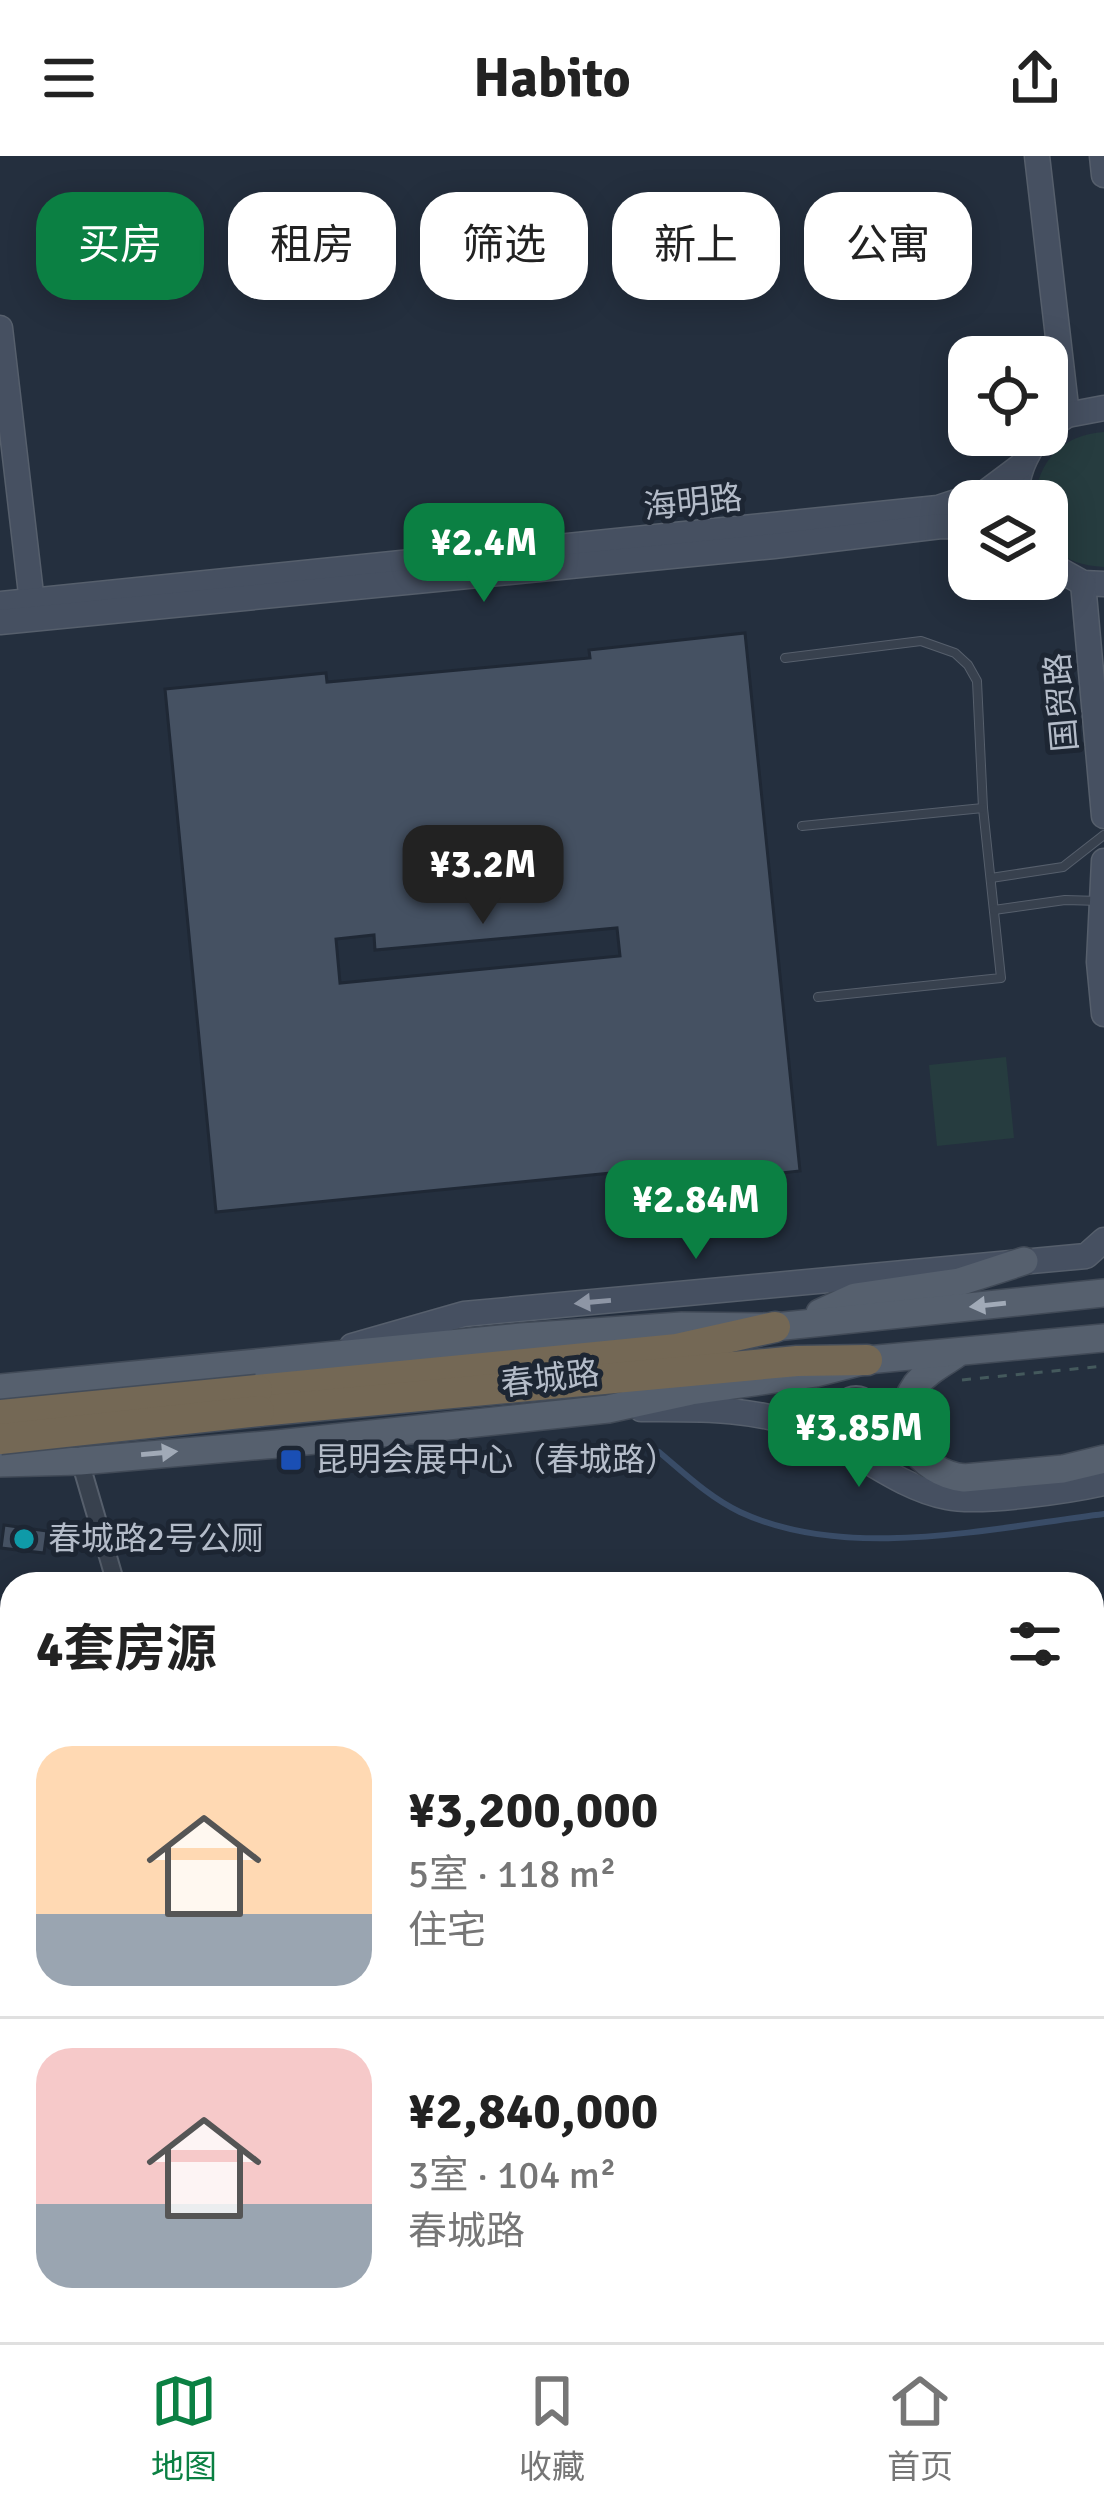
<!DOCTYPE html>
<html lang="zh">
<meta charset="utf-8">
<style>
:root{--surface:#fff;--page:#f2f2f2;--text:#222;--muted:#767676;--line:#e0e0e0;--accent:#0b8043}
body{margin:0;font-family:Signika,"Noto Sans SC",sans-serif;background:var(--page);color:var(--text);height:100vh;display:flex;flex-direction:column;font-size:45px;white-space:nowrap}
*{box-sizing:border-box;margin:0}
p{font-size:39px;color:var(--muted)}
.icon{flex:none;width:66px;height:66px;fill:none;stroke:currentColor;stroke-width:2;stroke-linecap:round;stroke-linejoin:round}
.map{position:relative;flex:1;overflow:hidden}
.panel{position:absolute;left:0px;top:1416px;width:1104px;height:771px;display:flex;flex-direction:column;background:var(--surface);border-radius:36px 36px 0 0;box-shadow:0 6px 30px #0003}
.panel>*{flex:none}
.top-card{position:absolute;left:36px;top:36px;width:1032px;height:108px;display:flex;gap:24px}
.buttons{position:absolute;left:948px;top:180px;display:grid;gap:24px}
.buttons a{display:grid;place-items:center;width:120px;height:120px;border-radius:24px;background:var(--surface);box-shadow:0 6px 30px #0003;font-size:60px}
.price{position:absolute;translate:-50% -102px;padding:0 27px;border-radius:24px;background:var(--accent);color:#fff;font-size:39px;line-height:78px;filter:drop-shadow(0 3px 6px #0008)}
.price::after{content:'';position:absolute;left:50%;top:72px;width:36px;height:27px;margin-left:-18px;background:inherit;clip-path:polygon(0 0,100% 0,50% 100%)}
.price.selected{background:#222;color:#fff}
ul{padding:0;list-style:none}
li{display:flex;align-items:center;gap:36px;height:300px;padding:0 36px}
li+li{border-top:3px solid var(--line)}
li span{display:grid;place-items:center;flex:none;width:336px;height:240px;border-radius:36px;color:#555}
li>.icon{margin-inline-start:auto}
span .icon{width:144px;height:144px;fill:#fffc;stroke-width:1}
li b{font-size:51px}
h2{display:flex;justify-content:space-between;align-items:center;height:144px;padding:0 36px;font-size:51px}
.tag{padding:0 42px;border-radius:36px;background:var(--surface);box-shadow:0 6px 30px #0003;font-size:42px;line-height:108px}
.tag.selected{background:var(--accent);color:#fff}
header{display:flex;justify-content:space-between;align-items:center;height:156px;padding:0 36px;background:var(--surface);font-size:54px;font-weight:700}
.menu{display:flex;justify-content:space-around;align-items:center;height:168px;border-top:3px solid var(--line);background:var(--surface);font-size:33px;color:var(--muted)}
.menu a{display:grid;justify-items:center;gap:6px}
.menu .selected{color:var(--accent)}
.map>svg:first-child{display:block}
</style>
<header><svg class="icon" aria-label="menu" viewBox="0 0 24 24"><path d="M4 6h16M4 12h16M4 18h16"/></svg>Habito<svg class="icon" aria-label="share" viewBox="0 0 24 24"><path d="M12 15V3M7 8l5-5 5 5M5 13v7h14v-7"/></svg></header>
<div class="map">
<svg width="1104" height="2186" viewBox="0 0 1104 2186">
<rect width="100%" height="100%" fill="#242f3e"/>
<!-- green -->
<g fill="#263c3f">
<path d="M1104 276V411C1056 408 1047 388 1047 345H1035C1037 305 1064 278 1104 276Z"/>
<path d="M1006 901 1014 982 937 990 929 909Z"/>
<path d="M1104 1517V1650L1092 1652V1520Z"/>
</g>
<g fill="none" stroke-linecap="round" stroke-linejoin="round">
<!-- stream -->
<path stroke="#394c67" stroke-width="6" d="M659 1296C684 1317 710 1342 740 1356 847 1406 991 1372 1104 1358"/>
</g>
<!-- building -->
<g fill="#455162" stroke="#1f2835" stroke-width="3" fill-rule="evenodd">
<path d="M745 477 800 1015 644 1031 642 1014 216 1056 165 533 326 517 327 526 590 502 589 494ZM617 772 620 800 340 827 336 783 374 779 375 794Z"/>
<path d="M4 1369 47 1375 44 1397 1 1392Z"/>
</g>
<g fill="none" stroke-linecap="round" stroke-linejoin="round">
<defs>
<g id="lane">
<path d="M785 502 921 485 955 497 968 509 977 525 983 652 1001 822 818 841"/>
<path d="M802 670 983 652"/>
<path d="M991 722 1063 711 1104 679"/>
<path d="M994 754 1065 744 1100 745"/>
<path d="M1092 2154 1104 2152"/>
</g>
<g id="street">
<circle cx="856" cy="1256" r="17"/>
<path d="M80 1305 116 1428"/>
<path d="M310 2175 313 2186"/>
</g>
<g id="secondary">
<path d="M1037 0 1067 259"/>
<path d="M1102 0 1104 19"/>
<path d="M0 172 33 455"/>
<path d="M1054 268 1067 259 1104 252"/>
<path d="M1015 345C1017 318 1024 300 1040 279"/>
<path d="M1047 407 1083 427 1104 428"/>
<path d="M1083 427 1104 660"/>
<path d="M0 448 938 352 986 336 1022 309"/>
<path d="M0 466 774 390 941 370 969 371"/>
<path d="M1104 705 1099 806 1104 858"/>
<path d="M352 1190 464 1158 1086 1100 1104 1084"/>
<path d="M641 1253C697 1253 752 1251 806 1272 854 1291 896 1331 947 1341 980 1348 1069 1335 1104 1327"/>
</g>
<g id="primary">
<path d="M820 1157 855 1141 959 1126 1024 1105"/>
<path d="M955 1199C941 1208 926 1216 916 1229 887 1270 919 1317 964 1322L1063 1313 1104 1303"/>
<path d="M0 1232 521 1181 682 1170 775 1171 1104 1137"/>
<path d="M0 1307 80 1305 277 1288 608 1253 691 1235 816 1217 867 1204 1104 1182"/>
</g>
<g id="highway">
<path d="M257 1234 677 1193 775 1171"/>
<path d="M259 1255 797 1205 867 1204"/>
</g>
</defs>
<!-- lane casing -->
<use href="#lane" stroke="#565f6c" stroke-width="10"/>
<!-- street casing -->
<use href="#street" stroke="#565f6c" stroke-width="20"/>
<!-- secondary casing -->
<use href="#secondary" stroke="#565f6c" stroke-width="27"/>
<!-- primary casing -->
<use href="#primary" stroke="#414a57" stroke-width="30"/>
<!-- highway casing -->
<use href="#highway" stroke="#434c59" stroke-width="33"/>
<!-- path -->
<path stroke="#44595c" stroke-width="3" stroke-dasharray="9 9" stroke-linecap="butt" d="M962 1224 1104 1210"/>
<!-- lane -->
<use href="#lane" stroke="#38414e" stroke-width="8"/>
<!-- street -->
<use href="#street" stroke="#38414e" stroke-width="16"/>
<!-- secondary -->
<use href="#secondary" stroke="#465061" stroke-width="24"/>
<!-- primary -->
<use href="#primary" stroke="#56606e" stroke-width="27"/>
<!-- highway -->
<use href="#highway" stroke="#746855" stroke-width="30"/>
<defs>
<g id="highway-bridge">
<path d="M0 1259 257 1234"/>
<path d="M0 1283 259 1255"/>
</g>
</defs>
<!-- highway-bridge casing -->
<use href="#highway-bridge" stroke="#434c59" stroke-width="33" stroke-linecap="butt"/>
<!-- highway-bridge -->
<use href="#highway-bridge" stroke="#746855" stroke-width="30"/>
</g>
<!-- one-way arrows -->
<defs><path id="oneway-solid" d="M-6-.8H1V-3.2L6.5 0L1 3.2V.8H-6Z" transform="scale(3)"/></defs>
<use fill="#8e96a5" href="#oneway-solid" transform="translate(593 1146) rotate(175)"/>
<g fill="#a1aab7">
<use href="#oneway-solid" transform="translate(988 1149) rotate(174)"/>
<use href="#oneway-solid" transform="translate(159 1297) rotate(-5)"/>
</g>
<!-- markers -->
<rect fill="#1a4fb4" stroke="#1d2633" stroke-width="4.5" x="279" y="1292" width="24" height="24" rx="6"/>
<circle fill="#0f9aa8" stroke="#1d2633" stroke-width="4.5" cx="24" cy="1383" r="12"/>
<g text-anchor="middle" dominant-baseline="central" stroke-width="10" stroke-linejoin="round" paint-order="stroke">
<!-- street labels -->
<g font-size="33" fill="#b4bcc9" stroke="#1d2633">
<text transform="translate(693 347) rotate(-6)">海明路</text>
<text transform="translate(1062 546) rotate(-95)">国贸路</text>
<text transform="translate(550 1223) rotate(-7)">春城路</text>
</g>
<!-- poi labels -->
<g font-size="33" fill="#b4bcc9" stroke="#1d2633" text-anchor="start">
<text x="315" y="1304">昆明会展中心（春城路）</text>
<text x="48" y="1383">春城路2号公厕</text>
</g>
</g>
</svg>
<div class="buttons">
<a><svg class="icon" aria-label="locate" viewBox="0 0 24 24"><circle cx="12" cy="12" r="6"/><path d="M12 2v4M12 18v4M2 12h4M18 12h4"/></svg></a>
<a><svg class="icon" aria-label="layers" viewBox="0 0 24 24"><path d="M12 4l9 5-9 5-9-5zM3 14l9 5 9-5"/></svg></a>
</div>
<b class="price" style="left:484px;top:449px">¥2.4M</b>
<b class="price selected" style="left:483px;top:771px">¥3.2M</b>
<b class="price" style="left:696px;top:1106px">¥2.84M</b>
<b class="price" style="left:859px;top:1334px">¥3.85M</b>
<div class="top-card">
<a class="tag selected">买房</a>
<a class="tag">租房</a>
<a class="tag">筛选</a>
<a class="tag">新上</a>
<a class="tag">公寓</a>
</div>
<section class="panel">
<h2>4套房源<svg class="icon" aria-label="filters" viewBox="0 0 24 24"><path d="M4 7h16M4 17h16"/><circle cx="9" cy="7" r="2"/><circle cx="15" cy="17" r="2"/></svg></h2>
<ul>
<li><span style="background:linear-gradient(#ffd9b3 70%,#9aa5b1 0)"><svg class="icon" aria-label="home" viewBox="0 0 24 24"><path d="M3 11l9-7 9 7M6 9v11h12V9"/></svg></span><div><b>¥3,200,000</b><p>5室 · 118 m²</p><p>住宅</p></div></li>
<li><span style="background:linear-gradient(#f6c9c9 65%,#9aa5b1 0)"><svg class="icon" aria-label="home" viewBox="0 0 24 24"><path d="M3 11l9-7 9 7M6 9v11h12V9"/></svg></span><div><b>¥2,840,000</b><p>3室 · 104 m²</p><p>春城路</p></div></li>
</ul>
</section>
</div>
<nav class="menu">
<a class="selected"><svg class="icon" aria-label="map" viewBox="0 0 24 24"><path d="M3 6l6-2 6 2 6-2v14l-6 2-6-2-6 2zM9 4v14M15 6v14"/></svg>地图</a>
<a><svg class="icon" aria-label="saved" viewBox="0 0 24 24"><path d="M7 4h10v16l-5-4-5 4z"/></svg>收藏</a>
<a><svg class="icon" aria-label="home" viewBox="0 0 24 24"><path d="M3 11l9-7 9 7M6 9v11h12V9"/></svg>首页</a>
</nav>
